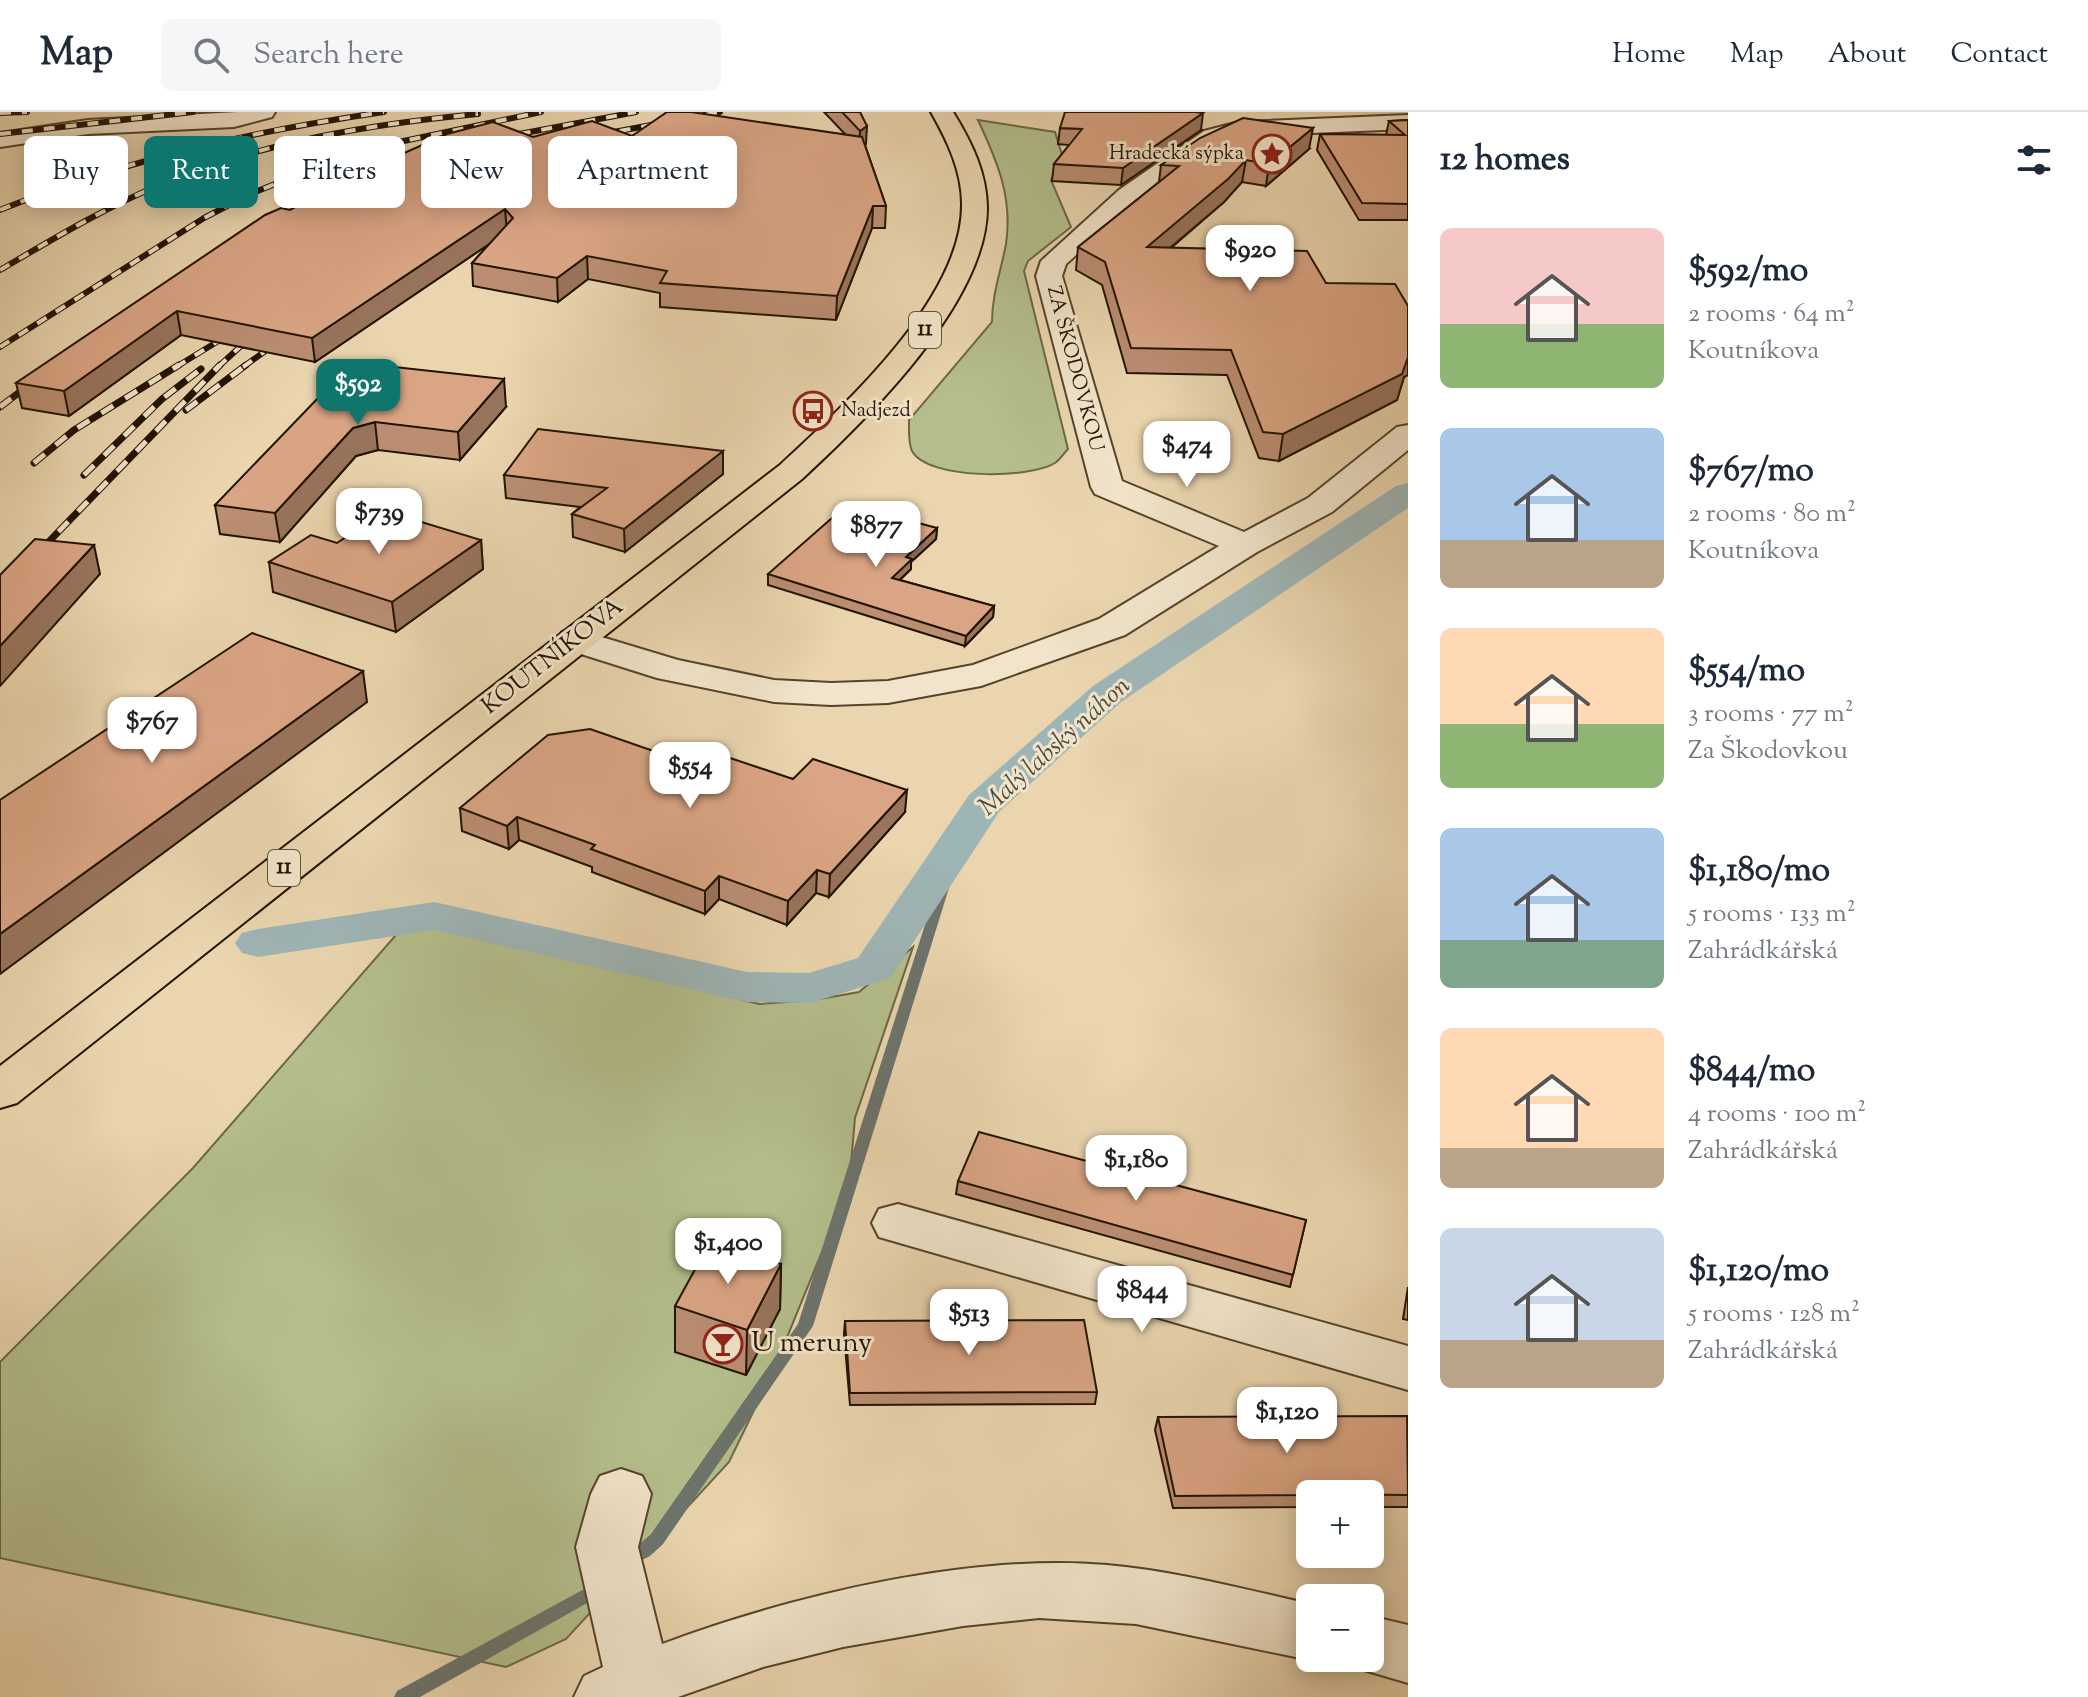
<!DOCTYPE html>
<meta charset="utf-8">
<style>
:root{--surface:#fff;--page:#f6f6f7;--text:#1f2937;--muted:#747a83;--line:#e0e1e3;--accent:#0f766e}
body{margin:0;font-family:"Sorts Mill Goudy",serif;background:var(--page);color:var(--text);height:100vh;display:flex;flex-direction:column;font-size:30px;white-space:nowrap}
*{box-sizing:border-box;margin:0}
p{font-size:26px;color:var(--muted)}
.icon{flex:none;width:44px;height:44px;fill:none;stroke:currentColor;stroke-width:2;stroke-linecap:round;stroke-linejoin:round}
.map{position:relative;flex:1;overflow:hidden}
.side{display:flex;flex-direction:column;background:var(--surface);width:680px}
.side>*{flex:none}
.top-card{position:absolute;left:24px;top:24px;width:760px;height:72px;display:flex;gap:16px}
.controls{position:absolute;left:1296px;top:1368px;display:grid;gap:16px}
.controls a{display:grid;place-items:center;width:88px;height:88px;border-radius:12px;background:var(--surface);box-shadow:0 4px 20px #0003;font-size:40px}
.price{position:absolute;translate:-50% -68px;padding:0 18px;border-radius:16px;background:#fff;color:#222;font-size:26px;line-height:52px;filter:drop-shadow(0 2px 4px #0008)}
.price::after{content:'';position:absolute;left:50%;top:48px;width:24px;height:18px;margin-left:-12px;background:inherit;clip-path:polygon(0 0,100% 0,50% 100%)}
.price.active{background:var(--accent);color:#fff}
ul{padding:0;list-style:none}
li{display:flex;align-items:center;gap:24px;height:200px;padding:0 32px}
li span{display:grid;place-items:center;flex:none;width:224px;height:160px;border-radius:12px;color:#555}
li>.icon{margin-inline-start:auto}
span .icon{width:96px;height:96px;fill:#fffc;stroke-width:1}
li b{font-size:34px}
h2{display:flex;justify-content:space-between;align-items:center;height:96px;padding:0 32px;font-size:34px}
.tag{padding:0 28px;border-radius:12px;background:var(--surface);box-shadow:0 4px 20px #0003;font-size:28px;line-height:72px}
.tag.active{background:var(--accent);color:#fff}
header{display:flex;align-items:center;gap:48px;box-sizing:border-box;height:112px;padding:0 40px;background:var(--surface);border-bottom:2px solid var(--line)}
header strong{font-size:38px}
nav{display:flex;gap:44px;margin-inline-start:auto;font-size:28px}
.search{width:560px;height:72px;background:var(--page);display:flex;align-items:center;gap:20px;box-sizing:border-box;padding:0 28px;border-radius:12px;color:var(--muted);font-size:30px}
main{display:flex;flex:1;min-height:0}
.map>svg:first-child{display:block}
</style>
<header>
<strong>Map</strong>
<div class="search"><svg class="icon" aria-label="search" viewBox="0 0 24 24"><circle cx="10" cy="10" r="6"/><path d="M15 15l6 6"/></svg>Search here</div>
<nav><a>Home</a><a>Map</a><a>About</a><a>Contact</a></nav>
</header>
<main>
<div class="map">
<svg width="1408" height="1585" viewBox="0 0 1408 1585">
<rect width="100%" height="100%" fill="#ead5ae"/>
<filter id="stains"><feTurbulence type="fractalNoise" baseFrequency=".0025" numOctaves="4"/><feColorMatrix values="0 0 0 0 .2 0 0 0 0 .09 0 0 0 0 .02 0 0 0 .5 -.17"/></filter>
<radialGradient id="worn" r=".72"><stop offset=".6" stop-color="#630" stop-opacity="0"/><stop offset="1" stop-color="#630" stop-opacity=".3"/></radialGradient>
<!-- green -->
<g fill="#b4be8c" stroke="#6b6846" stroke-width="2">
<path d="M978 8 1055 20 1063 46 1051 68 1071 115 1028 149 1024 159 1068 337C1064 341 1060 348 1055 351 1029 367 928 368 912 339 908 330 909 317 909 308L992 210C992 182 1001 159 1006 132 1013 85 997 49 978 8Z"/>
<path d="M402 816H453L759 892 814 888 859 880 913 835 855 1006 849 1074 774 1257 729 1350 566 1527 506 1555 0 1446V1250L193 1056Z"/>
</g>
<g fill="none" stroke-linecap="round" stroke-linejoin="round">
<!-- stream -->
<g fill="#6c746d" fill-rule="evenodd">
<path d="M956 731 962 734 813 1214 663 1432C654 1440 646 1451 634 1447L632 1442 634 1437 651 1422 798 1212 950 734Z"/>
<path d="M599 1469 605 1471 608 1476 605 1481 420 1585H394L397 1579Z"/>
</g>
<!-- canal -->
<path fill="#9eb5b6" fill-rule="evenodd" d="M1408 371V396L1121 590 999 700 890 866 811 891 747 890 434 818 258 845 242 841 235 831 242 821 258 817 434 790 747 860 809 861 858 846 969 683 1093 574 1396 374Z"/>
<defs>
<g id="minor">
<path d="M238 0H275L272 5 234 15 88 22 0 35V21L88 8Z"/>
<path d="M1408 3V17L1239 24C1186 38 1109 114 1066 152L1062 164 1122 369 1244 420 1308 386 1397 315 1408 313V338L1332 400 1257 440 1125 523 981 574 888 591 831 593 774 590 657 566 562 536 557 528 562 520 575 517 678 548 774 568 831 571 888 569 973 553 1099 507 1219 434 1095 382 1091 375 1036 164 1041 149 1119 78 1204 19 1239 10Z"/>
<path d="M898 1092 1408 1234V1278L879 1125 872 1111 879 1097Z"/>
<path d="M621 1357 642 1364 651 1382 638 1435 662 1532C791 1484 969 1441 1107 1453 1176 1459 1243 1477 1310 1492V1546H1316L1310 1548 1136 1512 1039 1506 963 1514 843 1535 763 1555 678 1585H574L584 1564 603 1555 576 1435 591 1382 600 1364Z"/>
<path d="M1370 1504 1408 1513V1571L1347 1553 1344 1546H1370Z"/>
</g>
<path id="primary" d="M931 0H953C971 29 987 61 987 96 987 190 867 307 802 367L17 991 0 996V954L780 353C844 294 963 186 962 92 962 59 947 28 931 0Z"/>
</defs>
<!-- minor casing -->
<use href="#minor" stroke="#54442c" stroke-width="4"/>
<!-- primary casing -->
<use href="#primary" stroke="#221300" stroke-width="4"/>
<!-- minor -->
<use href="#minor" fill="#f1e4ca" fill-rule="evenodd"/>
<!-- primary -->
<use href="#primary" fill="#ead5ae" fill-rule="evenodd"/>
<defs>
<g id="rail-far1">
<path d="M0 1 27 0"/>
<path d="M0 22 193 0"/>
<path d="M598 23 720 0"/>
<path d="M498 26 636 0"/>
<path d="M0 98C124 48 252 19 384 0"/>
<path d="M0 158C53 127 106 95 162 72 263 30 370 12 478 2"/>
<path d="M0 235 204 106 248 83 302 61 399 30 541 0"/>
<path d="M176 255 233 220"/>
<path d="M218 255 255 221"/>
<path d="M243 255 264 240"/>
</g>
<g id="rail">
<path d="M0 295 37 267"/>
<path d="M186 298 246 253"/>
<path d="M34 351 74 318 179 253"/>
<path d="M84 363 162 287 201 257"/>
<path d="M0 480 220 253"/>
</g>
</defs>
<!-- rail-far1 casing -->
<use href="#rail-far1" stroke="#221300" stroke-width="6"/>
<!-- rail casing -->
<use href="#rail" stroke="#221300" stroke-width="7"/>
<!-- rail-far1 -->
<use href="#rail-far1" stroke="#f1e4ca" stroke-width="4" stroke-dasharray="11" stroke-linecap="butt"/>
<!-- rail -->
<use href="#rail" stroke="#f1e4ca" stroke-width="5" stroke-dasharray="14" stroke-linecap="butt"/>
</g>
<!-- wall -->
<g fill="#bb8e72" stroke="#221300" stroke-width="2">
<path d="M824 0H860L866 32 865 33 886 94 885 116H872L836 208 660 195V181L588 167 558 190 473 174 472 151 489 132 315 250 181 223 69 304 22 296 16 271 290 98 533 25 845 22Z"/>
<path d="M1408 8V108H1359L1317 38 1320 22 1386 23 1389 9Z"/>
<path d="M1060 16 1201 18 1121 73 1052 69 1054 52 1069 33 1058 32Z"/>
<path d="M1309 37 1266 74 1242 70 1224 90 1171 136 1326 171 1408 194V263L1404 265 1397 288 1279 349 1259 346 1227 263 1127 261 1102 173 1076 158 1078 135 1159 70 1161 53Z"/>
<path d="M343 289 506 295 460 348 378 338 356 344 280 430 220 422 215 393Z"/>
<path d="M723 339V362L625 440 573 425 572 402 580 395 506 386 504 363Z"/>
<path d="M937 416 936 427 911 450V457L900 468 994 494 993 505 965 534 768 473V462Z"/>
<path d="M481 428 483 457 396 520 273 480 269 450 337 431Z"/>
<path d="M688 651 793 667 905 700 829 785 816 781 787 813 719 787 705 802 592 760V755L519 728 509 737 462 719 460 696Z"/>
<path d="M958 1069 1306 1108 1290 1175 956 1082Z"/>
<path d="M781 1152 780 1197 746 1263 675 1240V1194Z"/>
<path d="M1408 1175V1208L1403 1207Z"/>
<path d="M845 1209 1097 1280 1095 1292 850 1293 844 1222Z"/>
<path d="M1158 1305 1408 1307V1395H1370V1382H1310V1395L1173 1396 1155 1318Z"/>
</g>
<!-- shaded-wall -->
<g fill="#99745c" stroke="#221300" stroke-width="2">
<path d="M1203 1 1201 18 1121 73 1123 56Z"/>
<path d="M867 14 866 32 859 37 860 19Z"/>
<path d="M1313 16 1309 37 1266 74 1269 52Z"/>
<path d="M1246 48 1242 70 1224 90 1144 158 1147 135Z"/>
<path d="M873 94 872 116 836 208 837 184Z"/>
<path d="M505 97 507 120 315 250 312 226Z"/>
<path d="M587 144 588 167 558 190 557 166Z"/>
<path d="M177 199 181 223 69 304 64 279Z"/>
<path d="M1408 245V263L1404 265 1397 288 1279 349 1283 322Z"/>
<path d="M504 267 506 295 460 348 458 320Z"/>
<path d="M375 310 378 338 356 344 280 430 275 401 353 316Z"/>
<path d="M723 339V362L625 440 624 417Z"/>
<path d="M937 416 936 427 911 450V457L891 476 892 466 906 445Z"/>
<path d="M481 428 483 457 396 520 392 490Z"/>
<path d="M94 433 100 462 0 574V534Z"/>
<path d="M994 494 993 505 965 534 966 524Z"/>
<path d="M363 559 367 590 0 862V822Z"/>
<path d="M907 678 905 700 829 785 830 762Z"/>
<path d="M517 705 519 728 509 737 507 714Z"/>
<path d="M817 758 816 781 787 813 788 789Z"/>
<path d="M719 764V787L705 802V779Z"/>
<path d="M781 1152 780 1197 746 1263 747 1218Z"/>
</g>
<!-- building -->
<g fill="#daa584" stroke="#221300" stroke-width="2">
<path d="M667 0H691L862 25 886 94H873L837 184 660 171 667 159 587 144 557 166 472 151 513 106 505 97 312 226 177 199 64 279 16 271 265 103 281 96 290 98 348 66 447 22 493 10 533 25 592 9 632 24Z"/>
<path d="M842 0H860L867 14 860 19Z"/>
<path d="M1065 0H1195L1203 1 1123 56 1054 52 1082 17 1060 16Z"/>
<path d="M1243 6 1313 16 1269 52 1246 48 1228 67 1147 135 1307 139 1326 171 1395 172 1408 194V245L1402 262 1283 322 1263 320 1231 238 1131 236 1105 150 1078 135 1179 54 1161 53 1200 26Z"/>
<path d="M1408 8V92L1362 91 1320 22 1405 23 1389 9Z"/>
<path d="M376 253 504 267 458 320 375 310 353 316 275 401 215 393 318 286 343 289Z"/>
<path d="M538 317 723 339 624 417 572 402 607 376 504 363Z"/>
<path d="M848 392 937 416 906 445 912 447 892 466 994 494 966 524 768 462Z"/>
<path d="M385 399 481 428 392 490 269 450 311 423 337 431Z"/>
<path d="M35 427 94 433 0 534V463Z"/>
<path d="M252 521 363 559 0 822V688Z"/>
<path d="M590 617 688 651 703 637 793 667 813 647 907 678 830 762 817 758 788 789 719 764 705 779 591 737 595 733 517 705 507 714 460 696 548 623Z"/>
<path d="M979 1020 1306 1108 1293 1163 958 1069Z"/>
<path d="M710 1130 781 1152 747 1218 675 1194Z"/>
<path d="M1084 1208 1097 1280 850 1281 845 1209Z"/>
<path d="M1407 1304 1408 1383 1310 1382V1383L1175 1384 1158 1305Z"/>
</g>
<!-- icons -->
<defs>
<symbol id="sight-ring" viewBox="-11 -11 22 22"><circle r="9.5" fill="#f1e4ca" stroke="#8f2418" stroke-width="1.5"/><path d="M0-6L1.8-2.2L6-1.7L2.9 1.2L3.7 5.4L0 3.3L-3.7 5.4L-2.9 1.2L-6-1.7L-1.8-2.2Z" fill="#8f2418"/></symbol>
<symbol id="bus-ring" viewBox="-11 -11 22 22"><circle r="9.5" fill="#f1e4ca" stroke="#8f2418" stroke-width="1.5"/><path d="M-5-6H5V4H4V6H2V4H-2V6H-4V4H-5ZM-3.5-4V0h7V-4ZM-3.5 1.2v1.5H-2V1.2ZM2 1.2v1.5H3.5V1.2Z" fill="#8f2418"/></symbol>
<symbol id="bar-ring" viewBox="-11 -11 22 22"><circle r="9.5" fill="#f1e4ca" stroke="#8f2418" stroke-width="1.5"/><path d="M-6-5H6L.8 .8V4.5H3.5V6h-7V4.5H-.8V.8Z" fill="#8f2418"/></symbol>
</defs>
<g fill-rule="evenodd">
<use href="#sight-ring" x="1250" y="20" width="44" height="44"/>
<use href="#bus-ring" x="791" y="277" width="44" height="44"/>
<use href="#bar-ring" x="701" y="1210" width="44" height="44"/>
</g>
<g text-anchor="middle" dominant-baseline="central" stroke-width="6" stroke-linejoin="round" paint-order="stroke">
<!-- far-poi labels -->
<g font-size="20" fill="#221300" stroke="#f1e4ca" text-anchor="end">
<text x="1244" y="42">Hradecká sýpka</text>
<text x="841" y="299" text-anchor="start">Nadjezd</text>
</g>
<!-- far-street labels -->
<g font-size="20" fill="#221300" stroke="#f1e4ca">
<text transform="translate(1074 257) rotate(75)">ZA ŠKODOVKOU</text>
</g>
<!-- shield labels -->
<g fill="#f1e4ca" stroke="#60523d" stroke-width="2">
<rect x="909" y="200" width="32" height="36" rx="6"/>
<rect x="268" y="738" width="32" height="36" rx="6"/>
</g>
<g font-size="22" font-weight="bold" fill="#221300">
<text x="925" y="218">11</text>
<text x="284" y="756">11</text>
</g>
<!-- street labels -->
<g font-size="24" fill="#221300" stroke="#f1e4ca">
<text transform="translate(553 545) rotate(-38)">KOUTNÍKOVA</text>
</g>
<!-- water labels -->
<g font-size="26" font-style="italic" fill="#4d4c40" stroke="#f1e4ca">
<text transform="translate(1055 635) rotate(-42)">Malý labský náhon</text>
</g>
<!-- near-poi labels -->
<g font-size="28" fill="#221300" stroke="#f1e4ca" text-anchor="start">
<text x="751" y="1232">U meruny</text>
</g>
</g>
<rect width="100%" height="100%" filter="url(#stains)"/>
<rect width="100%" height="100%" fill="url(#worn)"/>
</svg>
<div class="controls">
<a>+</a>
<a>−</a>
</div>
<b class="price" style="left:1250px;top:181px">$920</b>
<b class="price active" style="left:358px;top:315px">$592</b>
<b class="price" style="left:1187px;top:377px">$474</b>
<b class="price" style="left:379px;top:444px">$739</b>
<b class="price" style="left:876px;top:457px">$877</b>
<b class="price" style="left:152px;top:653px">$767</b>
<b class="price" style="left:690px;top:698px">$554</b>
<b class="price" style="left:1136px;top:1091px">$1,180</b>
<b class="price" style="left:728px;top:1174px">$1,400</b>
<b class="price" style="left:1142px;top:1222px">$844</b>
<b class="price" style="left:969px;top:1245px">$513</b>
<b class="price" style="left:1287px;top:1343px">$1,120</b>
<div class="top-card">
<a class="tag">Buy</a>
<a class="tag active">Rent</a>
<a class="tag">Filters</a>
<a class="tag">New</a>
<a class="tag">Apartment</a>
</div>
</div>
<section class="side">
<h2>12 homes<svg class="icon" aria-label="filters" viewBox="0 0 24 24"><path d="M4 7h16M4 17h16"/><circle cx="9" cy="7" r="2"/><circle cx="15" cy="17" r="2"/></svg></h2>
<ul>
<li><span style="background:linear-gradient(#f6c9c9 60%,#8fb573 0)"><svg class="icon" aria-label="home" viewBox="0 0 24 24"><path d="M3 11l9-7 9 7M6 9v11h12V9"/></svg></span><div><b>$592/mo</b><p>2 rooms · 64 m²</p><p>Koutníkova</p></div></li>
<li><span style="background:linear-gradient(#a9c7e8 70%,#b9a48a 0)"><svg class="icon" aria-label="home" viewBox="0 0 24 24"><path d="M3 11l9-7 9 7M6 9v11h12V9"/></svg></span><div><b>$767/mo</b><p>2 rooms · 80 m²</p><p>Koutníkova</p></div></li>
<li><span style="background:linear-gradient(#ffd9b3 60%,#8fb573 0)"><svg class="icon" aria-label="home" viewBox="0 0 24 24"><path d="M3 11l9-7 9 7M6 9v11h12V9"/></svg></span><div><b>$554/mo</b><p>3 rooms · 77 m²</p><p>Za Škodovkou</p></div></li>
<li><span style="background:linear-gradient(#a9c7e8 70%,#7fa58c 0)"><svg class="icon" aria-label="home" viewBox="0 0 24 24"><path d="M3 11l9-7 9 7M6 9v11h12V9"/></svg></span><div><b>$1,180/mo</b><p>5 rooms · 133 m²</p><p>Zahrádkářská</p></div></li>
<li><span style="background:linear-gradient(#ffd9b3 75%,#b9a48a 0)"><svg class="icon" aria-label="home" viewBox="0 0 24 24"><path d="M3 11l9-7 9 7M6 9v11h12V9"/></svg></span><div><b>$844/mo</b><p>4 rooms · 100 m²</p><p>Zahrádkářská</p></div></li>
<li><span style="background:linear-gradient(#c9d6e8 70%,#b9a48a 0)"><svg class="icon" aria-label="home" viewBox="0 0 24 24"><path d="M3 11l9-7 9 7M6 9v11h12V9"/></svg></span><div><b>$1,120/mo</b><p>5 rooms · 128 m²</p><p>Zahrádkářská</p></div></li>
</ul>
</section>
</main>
